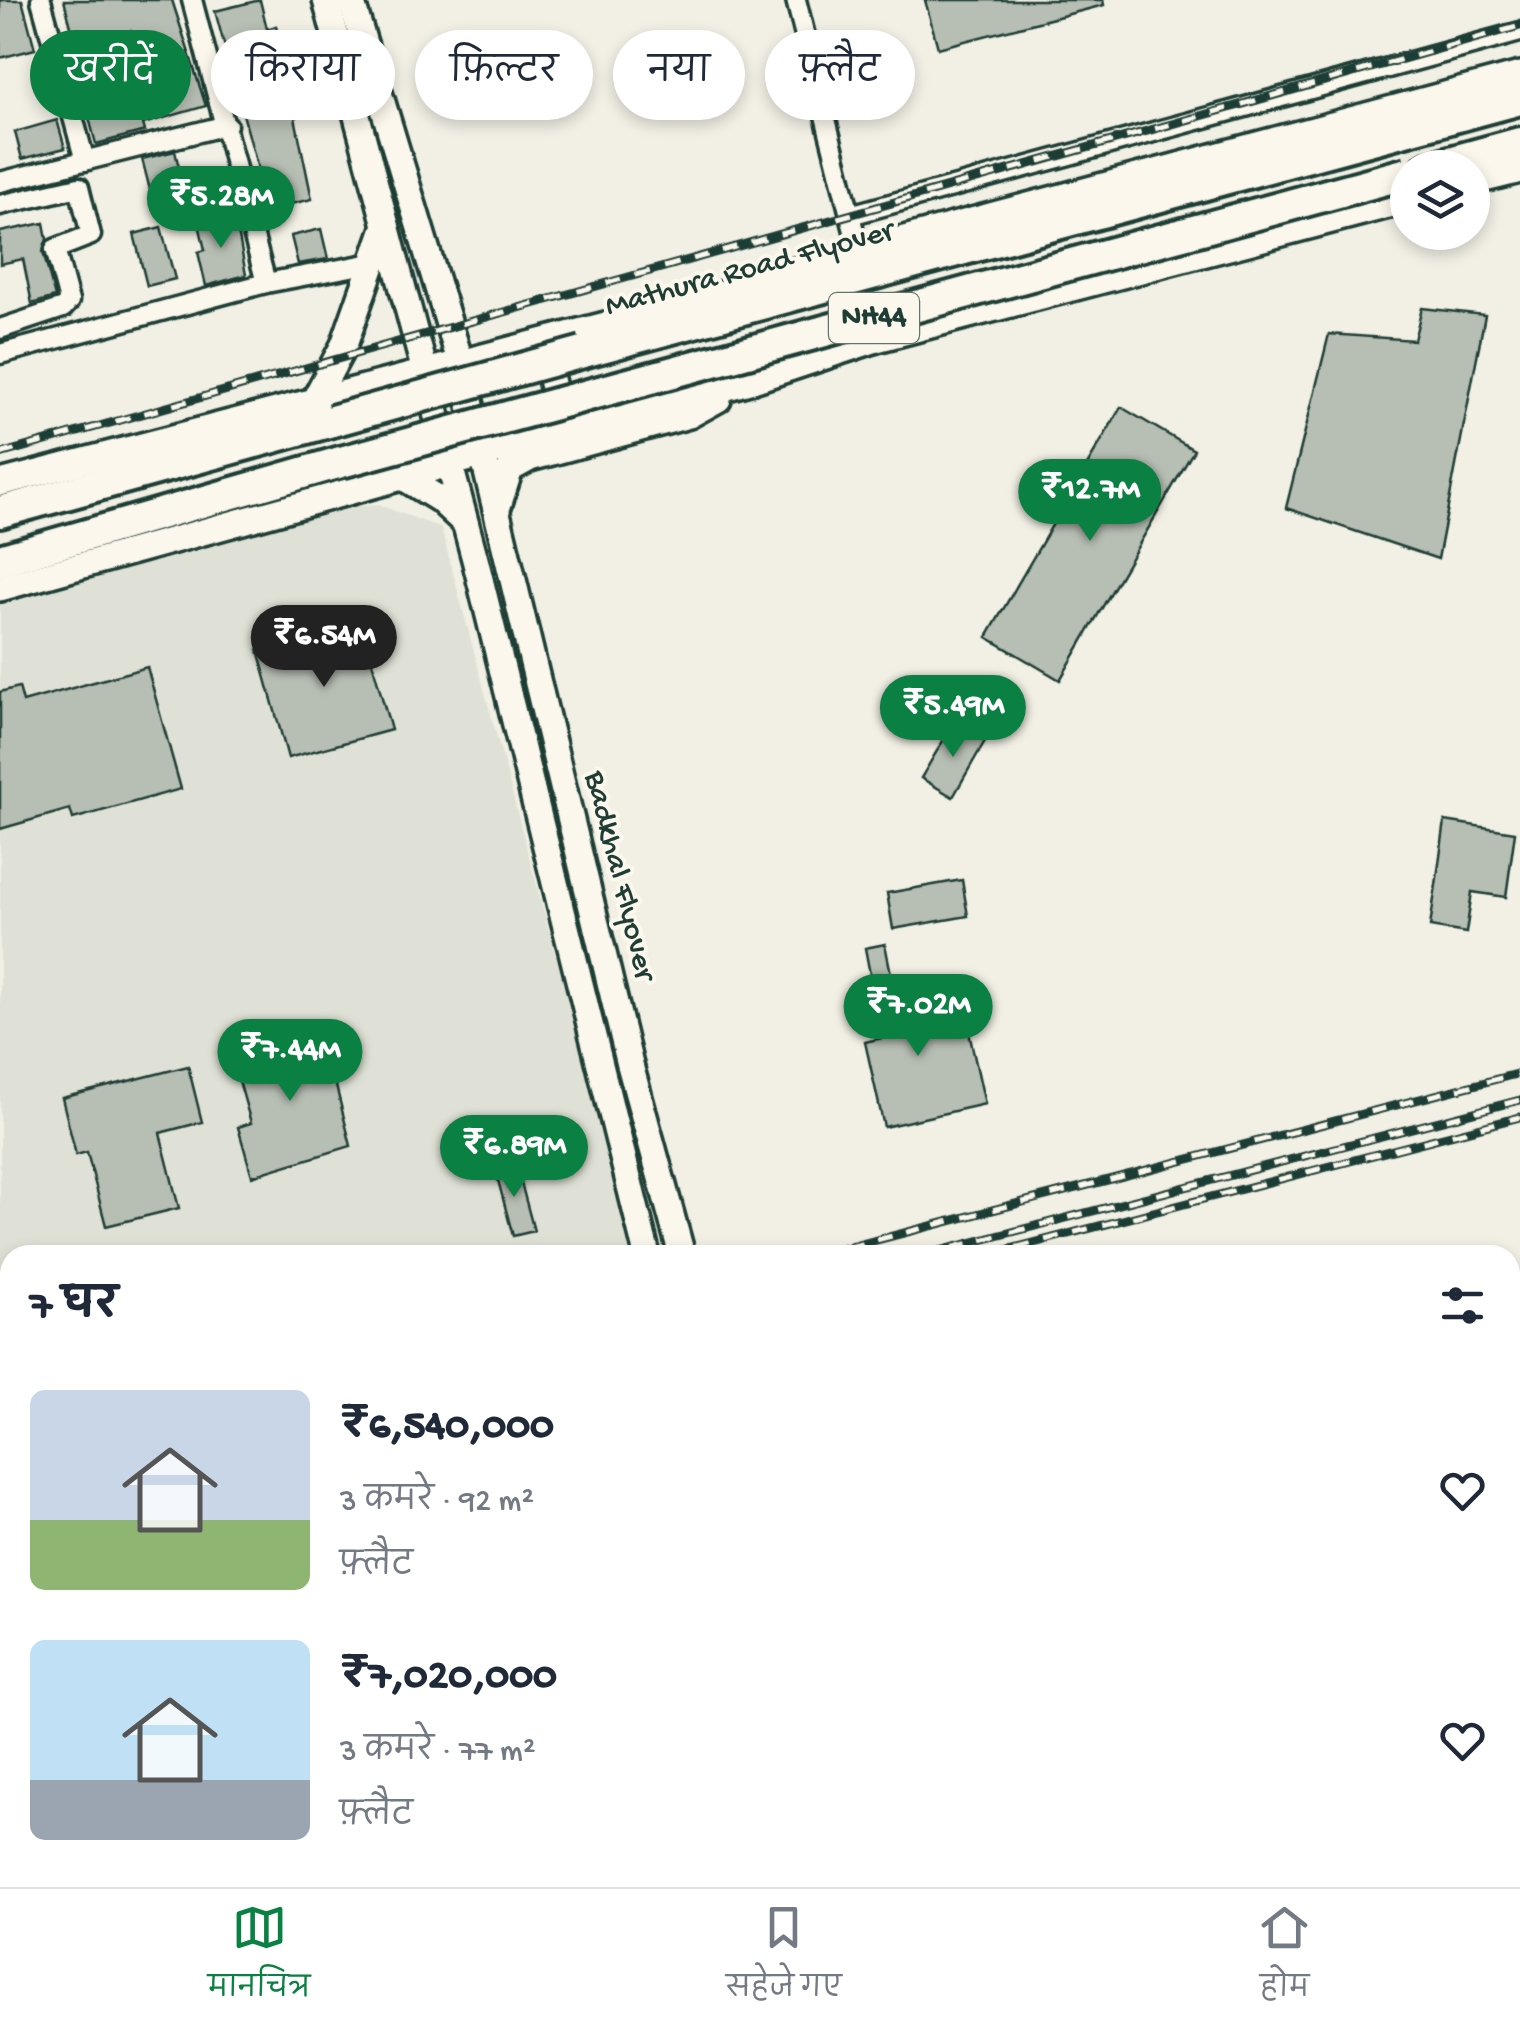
<!DOCTYPE html>
<html lang="hi">
<meta charset="utf-8">
<style>
:root{--surface:#fff;--page:#f6f6f7;--text:#1f2937;--muted:#747a83;--line:#e0e1e3;--accent:#0b8043}
body{margin:0;font-family:"Gochi Hand","Playpen Sans Deva",sans-serif;background:var(--page);color:var(--text);height:100vh;display:flex;flex-direction:column;font-size:38px;white-space:nowrap}
*{box-sizing:border-box;margin:0}
p{font-size:32px;color:var(--muted)}
.icon{flex:none;width:55px;height:55px;fill:none;stroke:currentColor;stroke-width:2;stroke-linecap:round;stroke-linejoin:round}
.map{position:relative;flex:1;overflow:hidden}
.drawer{position:absolute;left:0px;top:1245px;width:1520px;height:642px;display:flex;flex-direction:column;background:var(--surface);border-radius:30px 30px 0 0;box-shadow:0 5px 15px #0003}
.drawer>*{flex:none}
.top-card{position:absolute;left:30px;top:30px;width:1000px;height:90px;display:flex;gap:20px}
.controls{position:absolute;left:1390px;top:150px;display:grid;gap:20px}
.controls a{display:grid;place-items:center;width:100px;height:100px;border-radius:50%;background:var(--surface);box-shadow:0 5px 15px #0003;font-size:50px}
.price{position:absolute;translate:-50% -85px;padding:0 22px;border-radius:35px;background:var(--accent);color:#fff;font-size:32px;line-height:65px;filter:drop-shadow(0 2px 5px #0008)}
.price::after{content:'';position:absolute;left:50%;top:60px;width:30px;height:22px;margin-left:-15px;background:inherit;clip-path:polygon(0 0,100% 0,50% 100%)}
.price.selected{background:#222;color:#fff}
ul{padding:0;list-style:none}
li{display:flex;align-items:center;gap:30px;height:250px;padding:0 30px}
li span{display:grid;place-items:center;flex:none;width:280px;height:200px;border-radius:15px;color:#555}
li>.icon{margin-inline-start:auto}
span .icon{width:120px;height:120px;fill:#fffc;stroke-width:1}
li b{font-size:42px}
h2{display:flex;justify-content:space-between;align-items:center;height:120px;padding:0 30px;font-size:42px}
.pill{padding:0 35px;border-radius:45px;background:var(--surface);box-shadow:0 5px 15px #0003;font-size:35px;line-height:90px}
.pill.selected{background:var(--accent);color:#fff}
.tabs{display:flex;justify-content:space-around;align-items:center;height:140px;border-top:2px solid var(--line);background:var(--surface);font-size:28px;color:var(--muted)}
.tabs a{display:grid;justify-items:center;gap:5px}
.tabs .selected{color:var(--accent)}
.map>svg:first-child{display:block}
</style>
<div class="map">
<svg width="1520" height="1887" viewBox="0 0 1520 1887">
<rect width="100%" height="100%" fill="#f2f0e5"/>
<filter id="ink" filterUnits="userSpaceOnUse"><feTurbulence type="fractalNoise" baseFrequency=".01" numOctaves="2"/><feDisplacementMap in="SourceGraphic" scale="20" xChannelSelector="R" yChannelSelector="G"/><feConvolveMatrix kernelMatrix="1 2 1 2 8 2 1 2 1" color-interpolation-filters="sRGB"/></filter>
<g filter="url(#ink)">
<!-- built -->
<g fill="#e0e1d6">
<path d="M379 505 441 528 636 1255H10V1435L0 1437V594L317 508Z"/>
<path d="M10 1779V1878H295L297 1887H0V1782Z"/>
</g>
<!-- building -->
<g fill="#b7beb3" stroke="#1f3d34" stroke-width="2.5">
<path d="M0 0H22L35 49 0 58Z"/>
<path d="M64 0H172L206 106 143 124 145 131 96 144 88 114 147 98 139 62 131 31 76 46Z"/>
<path d="M260 0 267 29 276 26 312 199 260 211 250 171 258 169 215 11Z"/>
<path d="M925 0H1103L1104 5 938 48Z"/>
<path d="M57 120 65 148 22 159 15 132Z"/>
<path d="M175 151 188 205 156 213 142 159Z"/>
<path d="M235 215 246 275 206 286 198 252 205 250 199 224Z"/>
<path d="M44 223 47 239 43 252 55 297 32 304 23 259 0 264V232Z"/>
<path d="M161 227 175 279 147 286 134 234Z"/>
<path d="M321 229 328 259 298 264 291 236Z"/>
<path d="M1422 308 1485 315 1438 559 1286 508 1329 334 1414 340Z"/>
<path d="M1121 407 1194 450 1060 680 987 637Z"/>
<path d="M361 622 391 730 288 758 258 650Z"/>
<path d="M147 667 181 789 73 819 70 809 0 829V692L19 687 23 702Z"/>
<path d="M954 722 985 741 953 797 921 778Z"/>
<path d="M1445 821 1515 832 1506 897 1472 892 1466 933 1430 927Z"/>
<path d="M962 880 968 916 893 929 887 893Z"/>
<path d="M885 944 903 1033 966 1019 985 1104 884 1127 865 1042 882 1038 865 948Z"/>
<path d="M322 1030 351 1146 252 1176 238 1127 251 1123 232 1056Z"/>
<path d="M188 1066 202 1122 160 1133 179 1208 106 1226 87 1152 76 1155 62 1098Z"/>
<path d="M516 1164 534 1231 513 1236 495 1169Z"/>
</g>
<g fill="none" stroke-linecap="round" stroke-linejoin="round">
<defs>
<g id="street">
<path d="M41 0 85 161"/>
<path d="M192 0 266 283"/>
<path d="M796 0 859 251"/>
<path d="M0 182 227 125"/>
<path d="M0 205 79 187 91 235 55 249 69 301 63 308 0 329"/>
<path d="M850 215 1520 32"/>
<path d="M0 354 266 283 372 263"/>
<path d="M1510 1339 1520 1336"/>
<path d="M0 1609 10 1607"/>
<path d="M737 1878 738 1887"/>
<path d="M916 1878 919 1887"/>
<path d="M976 1878 978 1887"/>
<path d="M1220 1878 1223 1887"/>
<path d="M1484 1878 1487 1887"/>
</g>
<g id="secondary">
<path d="M326 0 476 563 647 1255"/>
<path d="M351 0 461 364 630 1065 682 1255"/>
<path d="M1472 182 1520 170"/>
<path d="M555 345C542 366 554 403 573 416"/>
<path d="M313 403 344 345 386 225"/>
<path d="M400 475 439 499 465 523"/>
<path d="M0 483 713 297 859 251 1520 75"/>
<path d="M498 506 510 469 530 458 689 415 718 399"/>
<path d="M0 588 753 380 877 339 1408 200"/>
<path d="M820 1878 822 1887"/>
<path d="M851 1878 853 1887"/>
</g>
<g id="highway">
<path d="M1428 168 1520 143"/>
<path d="M583 352 1520 99"/>
<path d="M0 512 332 421"/>
<path d="M0 560 341 462"/>
</g>
</defs>
<!-- street casing -->
<use href="#street" stroke="#1f3d34" stroke-width="25"/>
<!-- secondary casing -->
<use href="#secondary" stroke="#1f3d34" stroke-width="32"/>
<!-- highway casing -->
<use href="#highway" stroke="#1f3d34" stroke-width="38"/>
<!-- street -->
<use href="#street" stroke="#fbf7ec" stroke-width="18"/>
<!-- secondary -->
<use href="#secondary" stroke="#fbf7ec" stroke-width="25"/>
<!-- highway -->
<use href="#highway" stroke="#fbf7ec" stroke-width="30"/>
<defs>
<g id="rail">
<path d="M0 454 1520 26"/>
<path d="M819 1255 1520 1073"/>
<path d="M924 1255 1520 1100"/>
<path d="M987 1255 1520 1117"/>
<path d="M0 1468 10 1465"/>
<path d="M0 1495 10 1492"/>
<path d="M0 1511 10 1509"/>
</g>
</defs>
<!-- rail casing -->
<use href="#rail" stroke="#1f3d34" stroke-width="9"/>
<!-- rail -->
<use href="#rail" stroke="#fbf7ec" stroke-width="5" stroke-dasharray="15" stroke-linecap="butt"/>
<defs>
<g id="highway-bridge">
<path d="M332 421 583 352"/>
<path d="M341 462 1408 173"/>
</g>
</defs>
<!-- highway-bridge casing -->
<use href="#highway-bridge" stroke="#1f3d34" stroke-width="38" stroke-linecap="butt"/>
<!-- highway-bridge -->
<use href="#highway-bridge" stroke="#fbf7ec" stroke-width="30"/>
</g>
</g>
<g text-anchor="middle" dominant-baseline="central" stroke-width="8" stroke-linejoin="round" paint-order="stroke">
<!-- shield labels -->
<rect fill="#fbf7ec" stroke="#61756b" stroke-width="2.5" x="829" y="293" width="90" height="50" rx="8"/>
<g font-size="30" font-weight="bold" fill="#1f3d34">
<text x="874" y="318">NH44</text>
</g>
<!-- street labels -->
<g font-size="32" fill="#1f3d34" stroke="#fbf7ec">
<text transform="translate(750 270) rotate(-15)">Mathura Road Flyover</text>
<text transform="translate(618 876) rotate(76)">Badkhal Flyover</text>
</g>
</g>
</svg>
<div class="controls">
<a><svg class="icon" aria-label="layers" viewBox="0 0 24 24"><path d="M12 4l9 5-9 5-9-5zM3 14l9 5 9-5"/></svg></a>
</div>
<b class="price" style="left:221px;top:251px">₹5.28M</b>
<b class="price" style="left:1090px;top:544px">₹12.7M</b>
<b class="price selected" style="left:324px;top:690px">₹6.54M</b>
<b class="price" style="left:953px;top:760px">₹5.49M</b>
<b class="price" style="left:918px;top:1059px">₹7.02M</b>
<b class="price" style="left:290px;top:1104px">₹7.44M</b>
<b class="price" style="left:514px;top:1200px">₹6.89M</b>
<div class="top-card">
<a class="pill selected">खरीदें</a>
<a class="pill">किराया</a>
<a class="pill">फ़िल्टर</a>
<a class="pill">नया</a>
<a class="pill">फ़्लैट</a>
</div>
<section class="drawer">
<h2>7 घर<svg class="icon" aria-label="filters" viewBox="0 0 24 24"><path d="M4 7h16M4 17h16"/><circle cx="9" cy="7" r="2"/><circle cx="15" cy="17" r="2"/></svg></h2>
<ul>
<li><span style="background:linear-gradient(#c9d6e8 65%,#8fb573 0)"><svg class="icon" aria-label="home" viewBox="0 0 24 24"><path d="M3 11l9-7 9 7M6 9v11h12V9"/></svg></span><div><b>₹6,540,000</b><p>3 कमरे · 92 m²</p><p>फ़्लैट</p></div><svg class="icon" aria-label="heart" viewBox="0 0 24 24"><path d="M12 20l-8-8c-3-5 5-10 8-4 3-6 11-1 8 4z"/></svg></li>
<li><span style="background:linear-gradient(#bfe0f5 70%,#9aa5b1 0)"><svg class="icon" aria-label="home" viewBox="0 0 24 24"><path d="M3 11l9-7 9 7M6 9v11h12V9"/></svg></span><div><b>₹7,020,000</b><p>3 कमरे · 77 m²</p><p>फ़्लैट</p></div><svg class="icon" aria-label="heart" viewBox="0 0 24 24"><path d="M12 20l-8-8c-3-5 5-10 8-4 3-6 11-1 8 4z"/></svg></li>
</ul>
</section>
</div>
<nav class="tabs">
<a class="selected"><svg class="icon" aria-label="map" viewBox="0 0 24 24"><path d="M3 6l6-2 6 2 6-2v14l-6 2-6-2-6 2zM9 4v14M15 6v14"/></svg>मानचित्र</a>
<a><svg class="icon" aria-label="saved" viewBox="0 0 24 24"><path d="M7 4h10v16l-5-4-5 4z"/></svg>सहेजे गए</a>
<a><svg class="icon" aria-label="home" viewBox="0 0 24 24"><path d="M3 11l9-7 9 7M6 9v11h12V9"/></svg>होम</a>
</nav>
